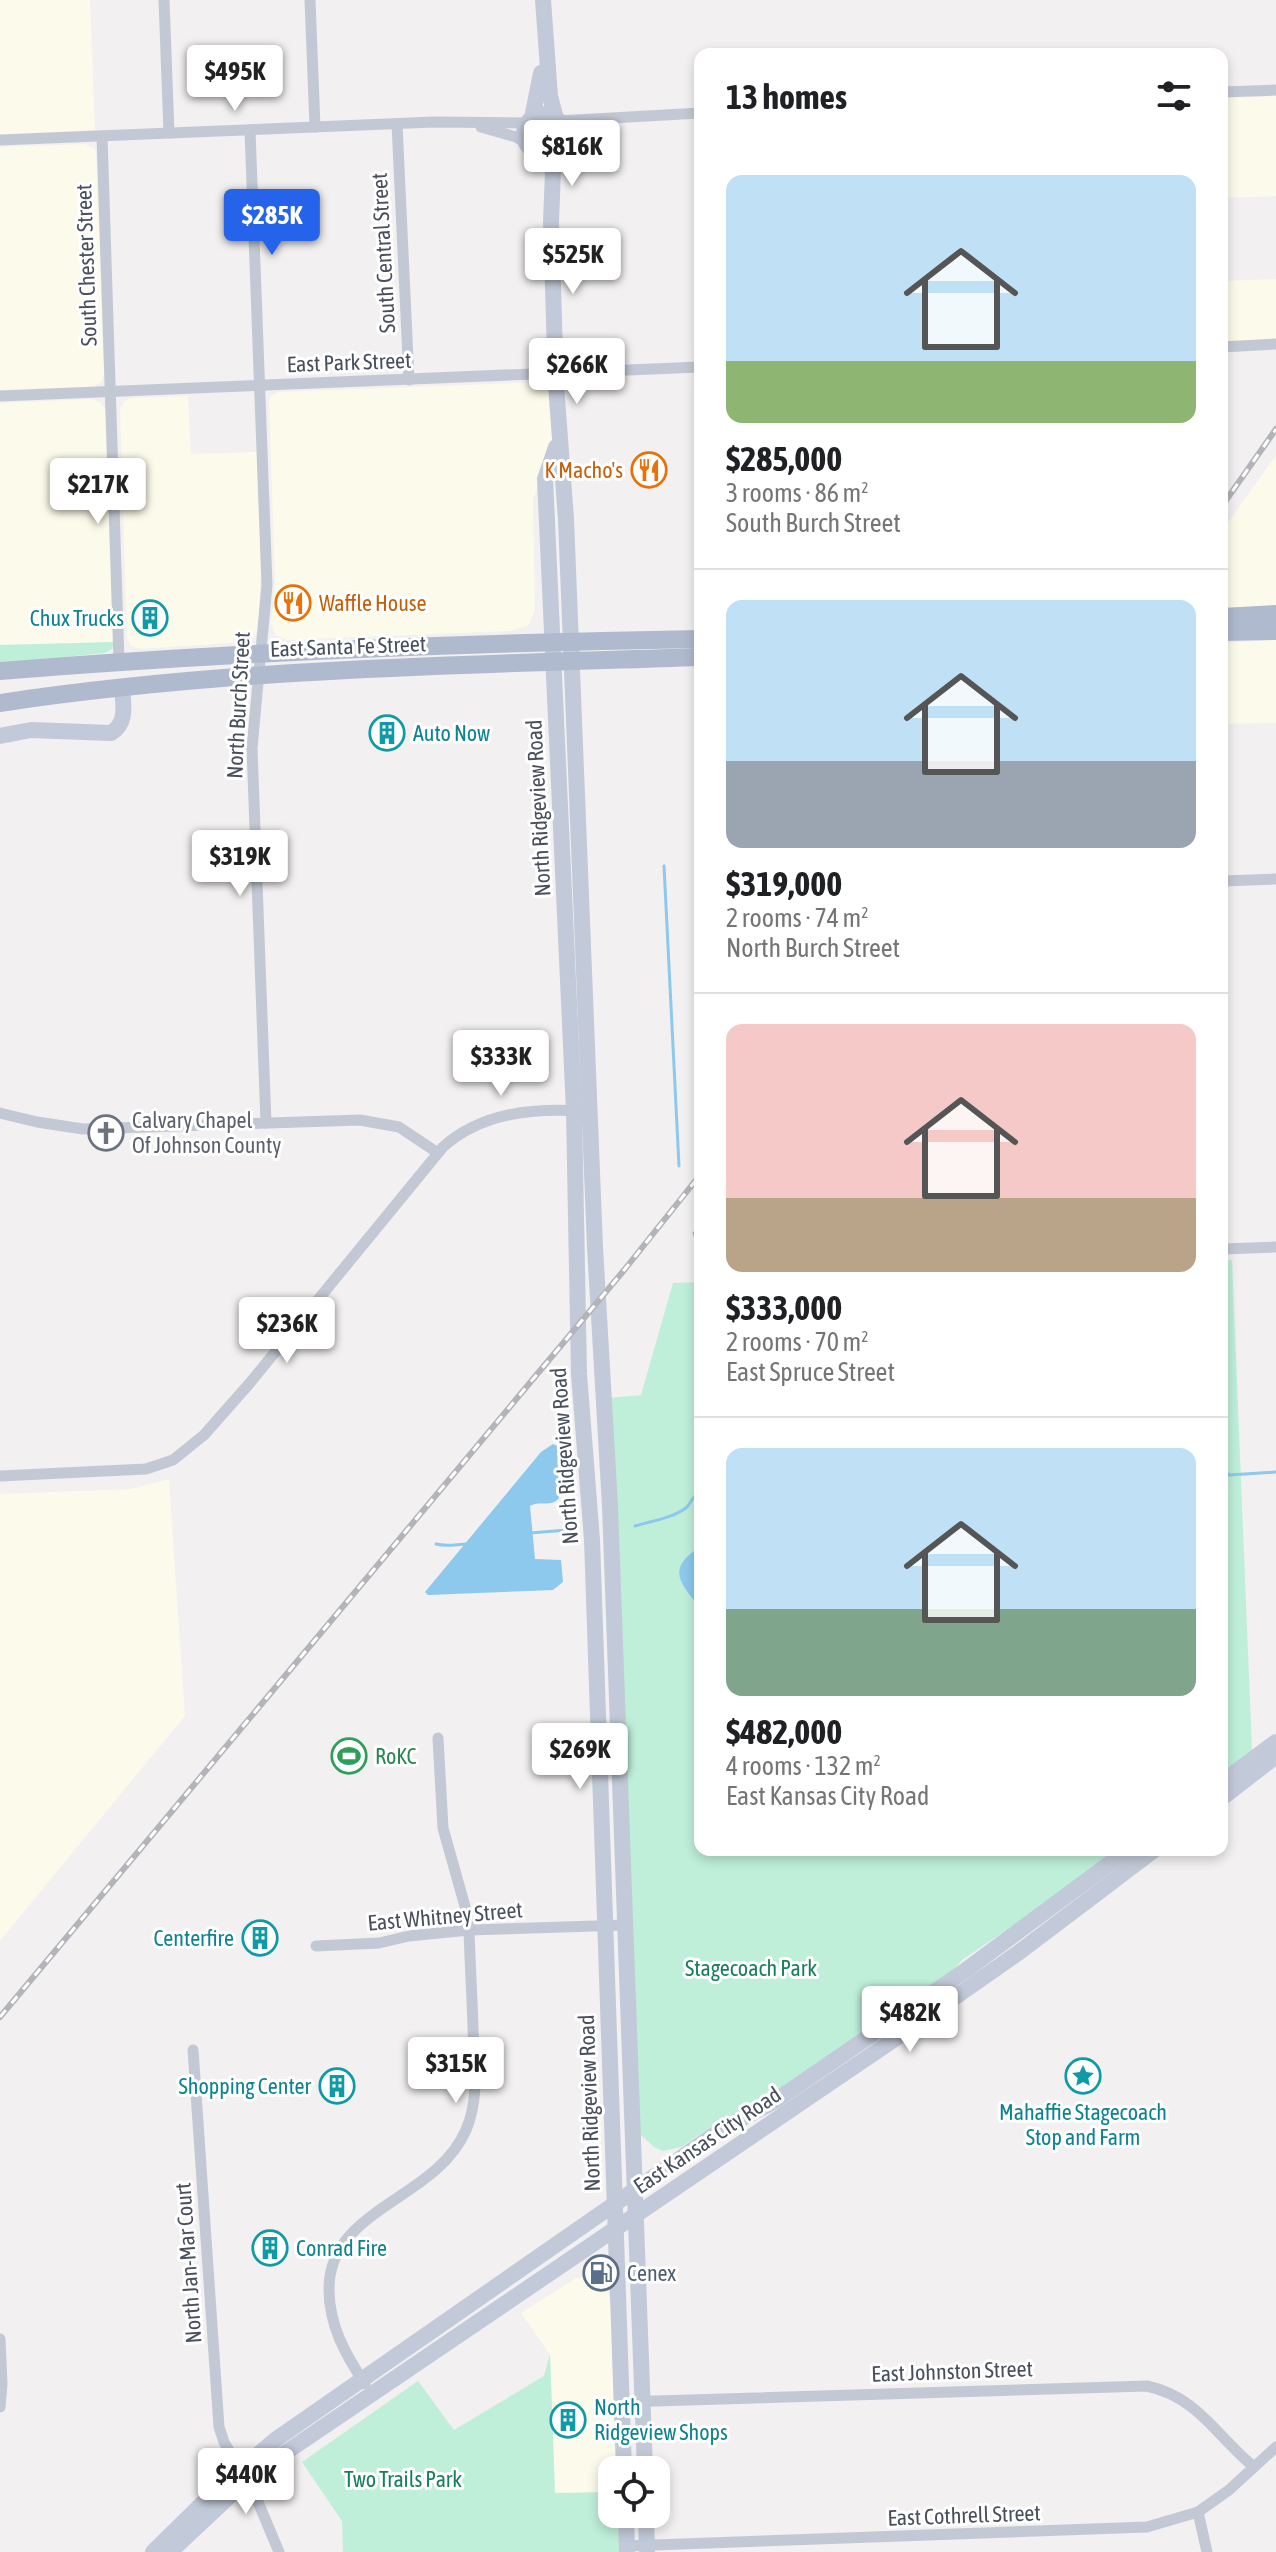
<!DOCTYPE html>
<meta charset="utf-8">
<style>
:root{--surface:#fff;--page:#f2f2f2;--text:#202124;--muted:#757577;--line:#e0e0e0;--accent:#2563eb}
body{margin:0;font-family:"Asap Condensed",sans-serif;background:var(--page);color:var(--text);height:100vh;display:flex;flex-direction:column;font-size:30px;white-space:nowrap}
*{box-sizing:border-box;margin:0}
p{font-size:26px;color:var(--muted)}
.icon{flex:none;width:44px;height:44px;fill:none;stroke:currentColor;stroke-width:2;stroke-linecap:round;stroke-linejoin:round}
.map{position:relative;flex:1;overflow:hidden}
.details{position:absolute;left:694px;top:48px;width:534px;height:1808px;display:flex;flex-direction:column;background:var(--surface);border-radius:16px;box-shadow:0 4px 12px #0003}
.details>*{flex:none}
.buttons{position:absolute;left:598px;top:2456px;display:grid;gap:16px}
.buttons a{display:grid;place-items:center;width:72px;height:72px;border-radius:16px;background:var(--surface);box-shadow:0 4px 12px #0003;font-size:40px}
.price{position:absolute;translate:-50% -68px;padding:0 18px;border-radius:8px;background:#fff;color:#222;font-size:26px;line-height:52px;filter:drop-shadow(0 2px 4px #0008)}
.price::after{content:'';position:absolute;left:50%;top:48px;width:24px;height:18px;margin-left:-12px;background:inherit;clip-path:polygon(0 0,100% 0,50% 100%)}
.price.current{background:var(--accent);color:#fff}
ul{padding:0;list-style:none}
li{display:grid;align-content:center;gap:16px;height:424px;padding:0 32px}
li+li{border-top:2px solid var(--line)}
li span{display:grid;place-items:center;height:248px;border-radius:16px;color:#555}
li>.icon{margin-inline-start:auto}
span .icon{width:144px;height:144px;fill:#fffc;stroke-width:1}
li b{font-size:34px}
h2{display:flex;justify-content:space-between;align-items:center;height:96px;padding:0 32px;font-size:34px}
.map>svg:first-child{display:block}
</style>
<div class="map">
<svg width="1276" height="2552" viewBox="0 0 1276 2552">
<rect width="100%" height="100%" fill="#f2f0f0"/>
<!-- commercial -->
<g fill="#fcfaea">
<path d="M0 0H90L95 130 0 135Z"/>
<path d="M1276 96V196L1222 198V98Z"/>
<path d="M85 144 94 148 96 152 104 374 102 381 94 387 0 390V147Z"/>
<path d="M1276 279V340L1222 342V281Z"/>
<path d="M543 382 550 388 554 436 548 462 533 499 535 610 529 625 511 631 287 640 275 635 271 623 275 583 269 400 272 395 279 392Z"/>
<path d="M188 396 191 454 257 452 261 570 258 631 253 638 245 642 140 649 131 646 127 638 120 410 124 402 130 398Z"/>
<path d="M92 399 101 403 106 410 114 642 0 645V403Z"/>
<path d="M1276 455V608L1222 610V531Z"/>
<path d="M1276 640V723L1222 724V643Z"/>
<path d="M169 1479 185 1716 0 1941V1494L131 1489Z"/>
<path d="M593 2276 606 2284 611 2304 617 2470H612V2492L555 2494 550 2355 521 2313 576 2278Z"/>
</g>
<!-- green -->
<g fill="#bfefd9">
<path d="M114 642 112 649 105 653 0 663V645Z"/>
<path d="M1232 1260 1252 1750 1222 1772V1261Z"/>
<path d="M700 1282V1850H1119L1072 1886 963 1959 944 1980 763 2102 725 2118 681 2147 663 2151 654 2147 641 2135 638 2126 609 1398 641 1395 673 1283Z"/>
<path d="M550 2354 555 2493 612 2492V2514H620V2552H343L342 2521 302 2462 418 2381 454 2430 544 2376Z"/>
</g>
<!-- water -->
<g fill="#8cc9ec">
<path d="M553 1444 557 1446 559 1498C551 1508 539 1500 530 1506L535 1559 561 1560 563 1582 553 1590 428 1595 425 1592 541 1452Z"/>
<path d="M700 1547V1608C681 1583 665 1569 700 1547Z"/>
</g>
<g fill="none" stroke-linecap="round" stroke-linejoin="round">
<!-- stream -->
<g stroke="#8cc9ec" stroke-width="3">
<path d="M664 866 679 1166"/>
<path d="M694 1233 700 1249"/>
<path d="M1222 1469 1229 1475 1276 1472"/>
<path d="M635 1526C651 1521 674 1518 687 1507 692 1501 693 1496 700 1492"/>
<path d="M530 1533 567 1530"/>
<path d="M436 1544C447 1547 457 1544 468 1544"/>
</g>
<!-- street -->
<g stroke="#c3c9d4" stroke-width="11">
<path d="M164 0 169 133"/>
<path d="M310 0 315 127"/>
<path d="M1222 92 1276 90"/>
<path d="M558 121 700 113"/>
<path d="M397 124 409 380"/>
<path d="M481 127 516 137 526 143"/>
<path d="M250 130 267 585 252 748 266 1123"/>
<path d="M102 136 119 661"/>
<path d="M0 140 434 122 528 123"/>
<path d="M562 142 568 135 601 124"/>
<path d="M1222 347 1276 344"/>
<path d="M0 396 700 367"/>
<path d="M1222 881 1276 879"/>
<path d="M0 1113 37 1122 83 1129 360 1120 399 1127 438 1153"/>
<path d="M1222 1249 1276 1247"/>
<path d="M0 1476 146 1469 173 1460 204 1435 249 1384 443 1147C481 1113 531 1108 581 1111"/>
<path d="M316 1946 379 1943 409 1936 469 1930 626 1925"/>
<path d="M193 2050 219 2427 224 2442 255 2495 279 2552"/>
<path d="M0 2339 2 2384 0 2407"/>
<path d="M365 2384C345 2354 329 2325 329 2289 329 2208 436 2200 466 2130 480 2098 474 2061 473 2027 472 1995 470 1963 469 1930L466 1910 443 1828 438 1738"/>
<path d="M622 2402 1147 2386C1198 2397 1216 2436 1254 2467"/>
<path d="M1198 2512 1207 2552"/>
<path d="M627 2546 1147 2527 1198 2512 1229 2490 1276 2447"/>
</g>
<!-- secondary -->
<g stroke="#c2c9d8" stroke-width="16">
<path d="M543 0 550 96 556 119"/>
<circle cx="544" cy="134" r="20"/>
<path d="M532 118 541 73"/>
<path d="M557 149 553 171 551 222 556 385 566 519 595 1247 610 1506 645 2470"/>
<path d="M556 447 545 479 574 1111 579 1374 592 1540 624 2470"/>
<path d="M0 736 31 730 111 733C128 723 123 704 122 687"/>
<path d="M1222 1782 1276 1742"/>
<path d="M1222 1798 1276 1756"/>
<path d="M626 2514 627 2552"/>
<path d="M646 2514 647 2552"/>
<path d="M153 2552 214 2492 275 2440 724 2128 775 2101 966 1970 1128 1850"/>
<path d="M170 2552 247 2480 282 2455 914 2026 1018 1953 1154 1850"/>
</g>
<!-- primary -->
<g stroke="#afbace" stroke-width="18">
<path d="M1222 617 1276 614"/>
<path d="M1222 632 1276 631"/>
<path d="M0 671C233 652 467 643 700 639"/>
<path d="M0 703C232 668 466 665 700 657"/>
</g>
<defs>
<g id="rail">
<path d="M1222 506 1276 429"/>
<path d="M0 2017 625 1269 700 1175"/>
</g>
</defs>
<!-- rail casing -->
<use href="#rail" stroke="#b2b4ba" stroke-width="6"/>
<!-- rail -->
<use href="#rail" stroke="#fff" stroke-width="3" stroke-dasharray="9" stroke-linecap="butt"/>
</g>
<!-- icons -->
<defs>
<symbol id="restaurant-ring" viewBox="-11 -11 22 22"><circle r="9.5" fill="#fff" stroke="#e8710a" stroke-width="1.5"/><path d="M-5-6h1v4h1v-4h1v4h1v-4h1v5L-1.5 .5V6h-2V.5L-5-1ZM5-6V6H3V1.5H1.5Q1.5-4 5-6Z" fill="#e8710a"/></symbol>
<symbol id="building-ring" viewBox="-11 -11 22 22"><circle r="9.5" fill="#fff" stroke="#0f9aa8" stroke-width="1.5"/><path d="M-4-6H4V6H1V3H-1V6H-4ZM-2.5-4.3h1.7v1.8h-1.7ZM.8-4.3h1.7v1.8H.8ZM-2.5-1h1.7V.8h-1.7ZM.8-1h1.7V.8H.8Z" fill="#0f9aa8"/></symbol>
<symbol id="church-ring" viewBox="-11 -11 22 22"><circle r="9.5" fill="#fff" stroke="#6b7280" stroke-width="1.5"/><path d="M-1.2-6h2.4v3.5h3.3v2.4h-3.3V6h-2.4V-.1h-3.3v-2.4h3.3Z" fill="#6b7280"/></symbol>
<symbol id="stadium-ring" viewBox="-11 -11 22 22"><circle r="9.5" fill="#fff" stroke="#2e9e5b" stroke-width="1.5"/><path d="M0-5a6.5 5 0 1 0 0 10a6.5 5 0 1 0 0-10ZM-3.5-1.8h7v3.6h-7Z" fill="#2e9e5b"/></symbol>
<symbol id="sight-ring" viewBox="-11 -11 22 22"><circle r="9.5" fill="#fff" stroke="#0f9aa8" stroke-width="1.5"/><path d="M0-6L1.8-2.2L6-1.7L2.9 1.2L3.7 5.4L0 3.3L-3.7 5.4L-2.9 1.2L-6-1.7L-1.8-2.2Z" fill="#0f9aa8"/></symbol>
<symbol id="fuel-ring" viewBox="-11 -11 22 22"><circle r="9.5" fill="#fff" stroke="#5c6f8a" stroke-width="1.5"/><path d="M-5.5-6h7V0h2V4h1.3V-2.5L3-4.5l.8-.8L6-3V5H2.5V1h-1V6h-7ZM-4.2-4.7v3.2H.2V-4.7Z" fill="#5c6f8a"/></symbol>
</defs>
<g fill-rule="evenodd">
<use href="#restaurant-ring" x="629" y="450" width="40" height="40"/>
<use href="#restaurant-ring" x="273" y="583" width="40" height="40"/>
<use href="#building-ring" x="130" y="598" width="40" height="40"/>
<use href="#building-ring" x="367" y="713" width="40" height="40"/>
<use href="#church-ring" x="86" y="1113" width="40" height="40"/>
<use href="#stadium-ring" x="329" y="1736" width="40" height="40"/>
<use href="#building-ring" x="240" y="1918" width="40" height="40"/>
<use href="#sight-ring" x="1063" y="2056" width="40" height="40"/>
<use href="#building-ring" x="317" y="2066" width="40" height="40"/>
<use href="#building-ring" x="250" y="2228" width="40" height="40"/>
<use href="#fuel-ring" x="581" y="2253" width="40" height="40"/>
<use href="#building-ring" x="548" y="2400" width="40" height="40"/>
</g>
<g text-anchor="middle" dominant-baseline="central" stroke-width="6" stroke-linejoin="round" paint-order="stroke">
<!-- street labels -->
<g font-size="22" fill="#484f5d" stroke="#fff">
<text transform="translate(383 253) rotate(-93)">South Central Street</text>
<text transform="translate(86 265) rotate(-92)">South Chester Street</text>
<text transform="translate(349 362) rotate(-2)">East Park Street</text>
<text transform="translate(348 646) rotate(-2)">East Santa Fe Street</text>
<text transform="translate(238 705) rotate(-87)">North Burch Street</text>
<text transform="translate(538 808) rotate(-93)">North Ridgeview Road</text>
<text transform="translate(564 1456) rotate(-94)">North Ridgeview Road</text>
<text transform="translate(445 1916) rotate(-5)">East Whitney Street</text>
<text transform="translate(589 2103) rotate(-92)">North Ridgeview Road</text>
<text transform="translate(707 2140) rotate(-34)">East Kansas City Road</text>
<text transform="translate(188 2263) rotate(-94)">North Jan-Mar Court</text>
<text transform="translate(952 2371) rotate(-2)">East Johnston Street</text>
<text transform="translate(964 2515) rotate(-2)">East Cothrell Street</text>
</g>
<!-- food labels -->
<g font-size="22" fill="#c56008" stroke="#fff" text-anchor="end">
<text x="623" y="470">K Macho's</text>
<text x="319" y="603" text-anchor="start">Waffle House</text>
</g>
<!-- culture labels -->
<g font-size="22" fill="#0d838f" stroke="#fff" text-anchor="end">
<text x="124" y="618">Chux Trucks</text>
<text x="413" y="733" text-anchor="start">Auto Now</text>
<text x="234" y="1938">Centerfire</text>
<text x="311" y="2086">Shopping Center</text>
<text x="1083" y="2112" text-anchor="middle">Mahaffie Stagecoach<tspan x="1083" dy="25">Stop and Farm</tspan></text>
<text x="296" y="2248" text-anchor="start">Conrad Fire</text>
<text x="594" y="2407" text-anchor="start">North<tspan x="594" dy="25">Ridgeview Shops</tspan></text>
</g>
<!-- worship labels -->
<g font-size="22" fill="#5b616d" stroke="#fff" text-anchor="start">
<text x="132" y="1120">Calvary Chapel<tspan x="132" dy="25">Of Johnson County</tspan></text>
</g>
<!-- leisure labels -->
<g font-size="22" fill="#27864d" stroke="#fff" text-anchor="start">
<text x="375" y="1756">RoKC</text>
</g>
<!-- park labels -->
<g font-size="22" fill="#187f5c" stroke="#fff">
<text x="751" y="1968">Stagecoach Park</text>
<text x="403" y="2479">Two Trails Park</text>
</g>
<!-- service labels -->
<g font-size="22" fill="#4e5e75" stroke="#fff" text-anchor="start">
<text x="627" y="2273">Cenex</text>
</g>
</g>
</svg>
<div class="buttons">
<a><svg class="icon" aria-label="locate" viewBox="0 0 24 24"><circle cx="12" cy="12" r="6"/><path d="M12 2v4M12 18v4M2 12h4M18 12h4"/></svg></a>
</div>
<b class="price" style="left:235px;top:113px">$495K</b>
<b class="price" style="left:572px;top:188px">$816K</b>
<b class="price current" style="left:272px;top:257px">$285K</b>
<b class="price" style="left:573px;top:296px">$525K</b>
<b class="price" style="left:577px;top:406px">$266K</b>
<b class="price" style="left:98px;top:526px">$217K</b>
<b class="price" style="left:240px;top:898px">$319K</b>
<b class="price" style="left:501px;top:1098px">$333K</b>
<b class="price" style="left:287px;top:1365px">$236K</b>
<b class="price" style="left:580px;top:1791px">$269K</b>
<b class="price" style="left:910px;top:2054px">$482K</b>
<b class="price" style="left:456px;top:2105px">$315K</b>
<b class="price" style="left:246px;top:2516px">$440K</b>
<section class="details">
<h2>13 homes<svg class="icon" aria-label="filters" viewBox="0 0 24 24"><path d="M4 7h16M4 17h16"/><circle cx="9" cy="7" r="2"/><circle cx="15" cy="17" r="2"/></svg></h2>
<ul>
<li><span style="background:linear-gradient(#bfe0f5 75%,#8fb573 0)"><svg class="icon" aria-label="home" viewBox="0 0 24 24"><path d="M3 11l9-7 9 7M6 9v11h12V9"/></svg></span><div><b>$285,000</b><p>3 rooms · 86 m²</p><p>South Burch Street</p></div></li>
<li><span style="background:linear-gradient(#bfe0f5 65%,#9aa5b1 0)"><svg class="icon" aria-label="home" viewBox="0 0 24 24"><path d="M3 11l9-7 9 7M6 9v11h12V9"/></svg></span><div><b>$319,000</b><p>2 rooms · 74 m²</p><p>North Burch Street</p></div></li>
<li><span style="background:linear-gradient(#f6c9c9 70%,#b9a48a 0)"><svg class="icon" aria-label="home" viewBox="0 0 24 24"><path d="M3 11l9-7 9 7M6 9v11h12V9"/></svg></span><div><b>$333,000</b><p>2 rooms · 70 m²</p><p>East Spruce Street</p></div></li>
<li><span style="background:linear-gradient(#bfe0f5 65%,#7fa58c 0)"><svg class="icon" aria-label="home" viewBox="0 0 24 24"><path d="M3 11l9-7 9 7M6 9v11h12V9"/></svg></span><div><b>$482,000</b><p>4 rooms · 132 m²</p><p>East Kansas City Road</p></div></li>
</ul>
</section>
</div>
